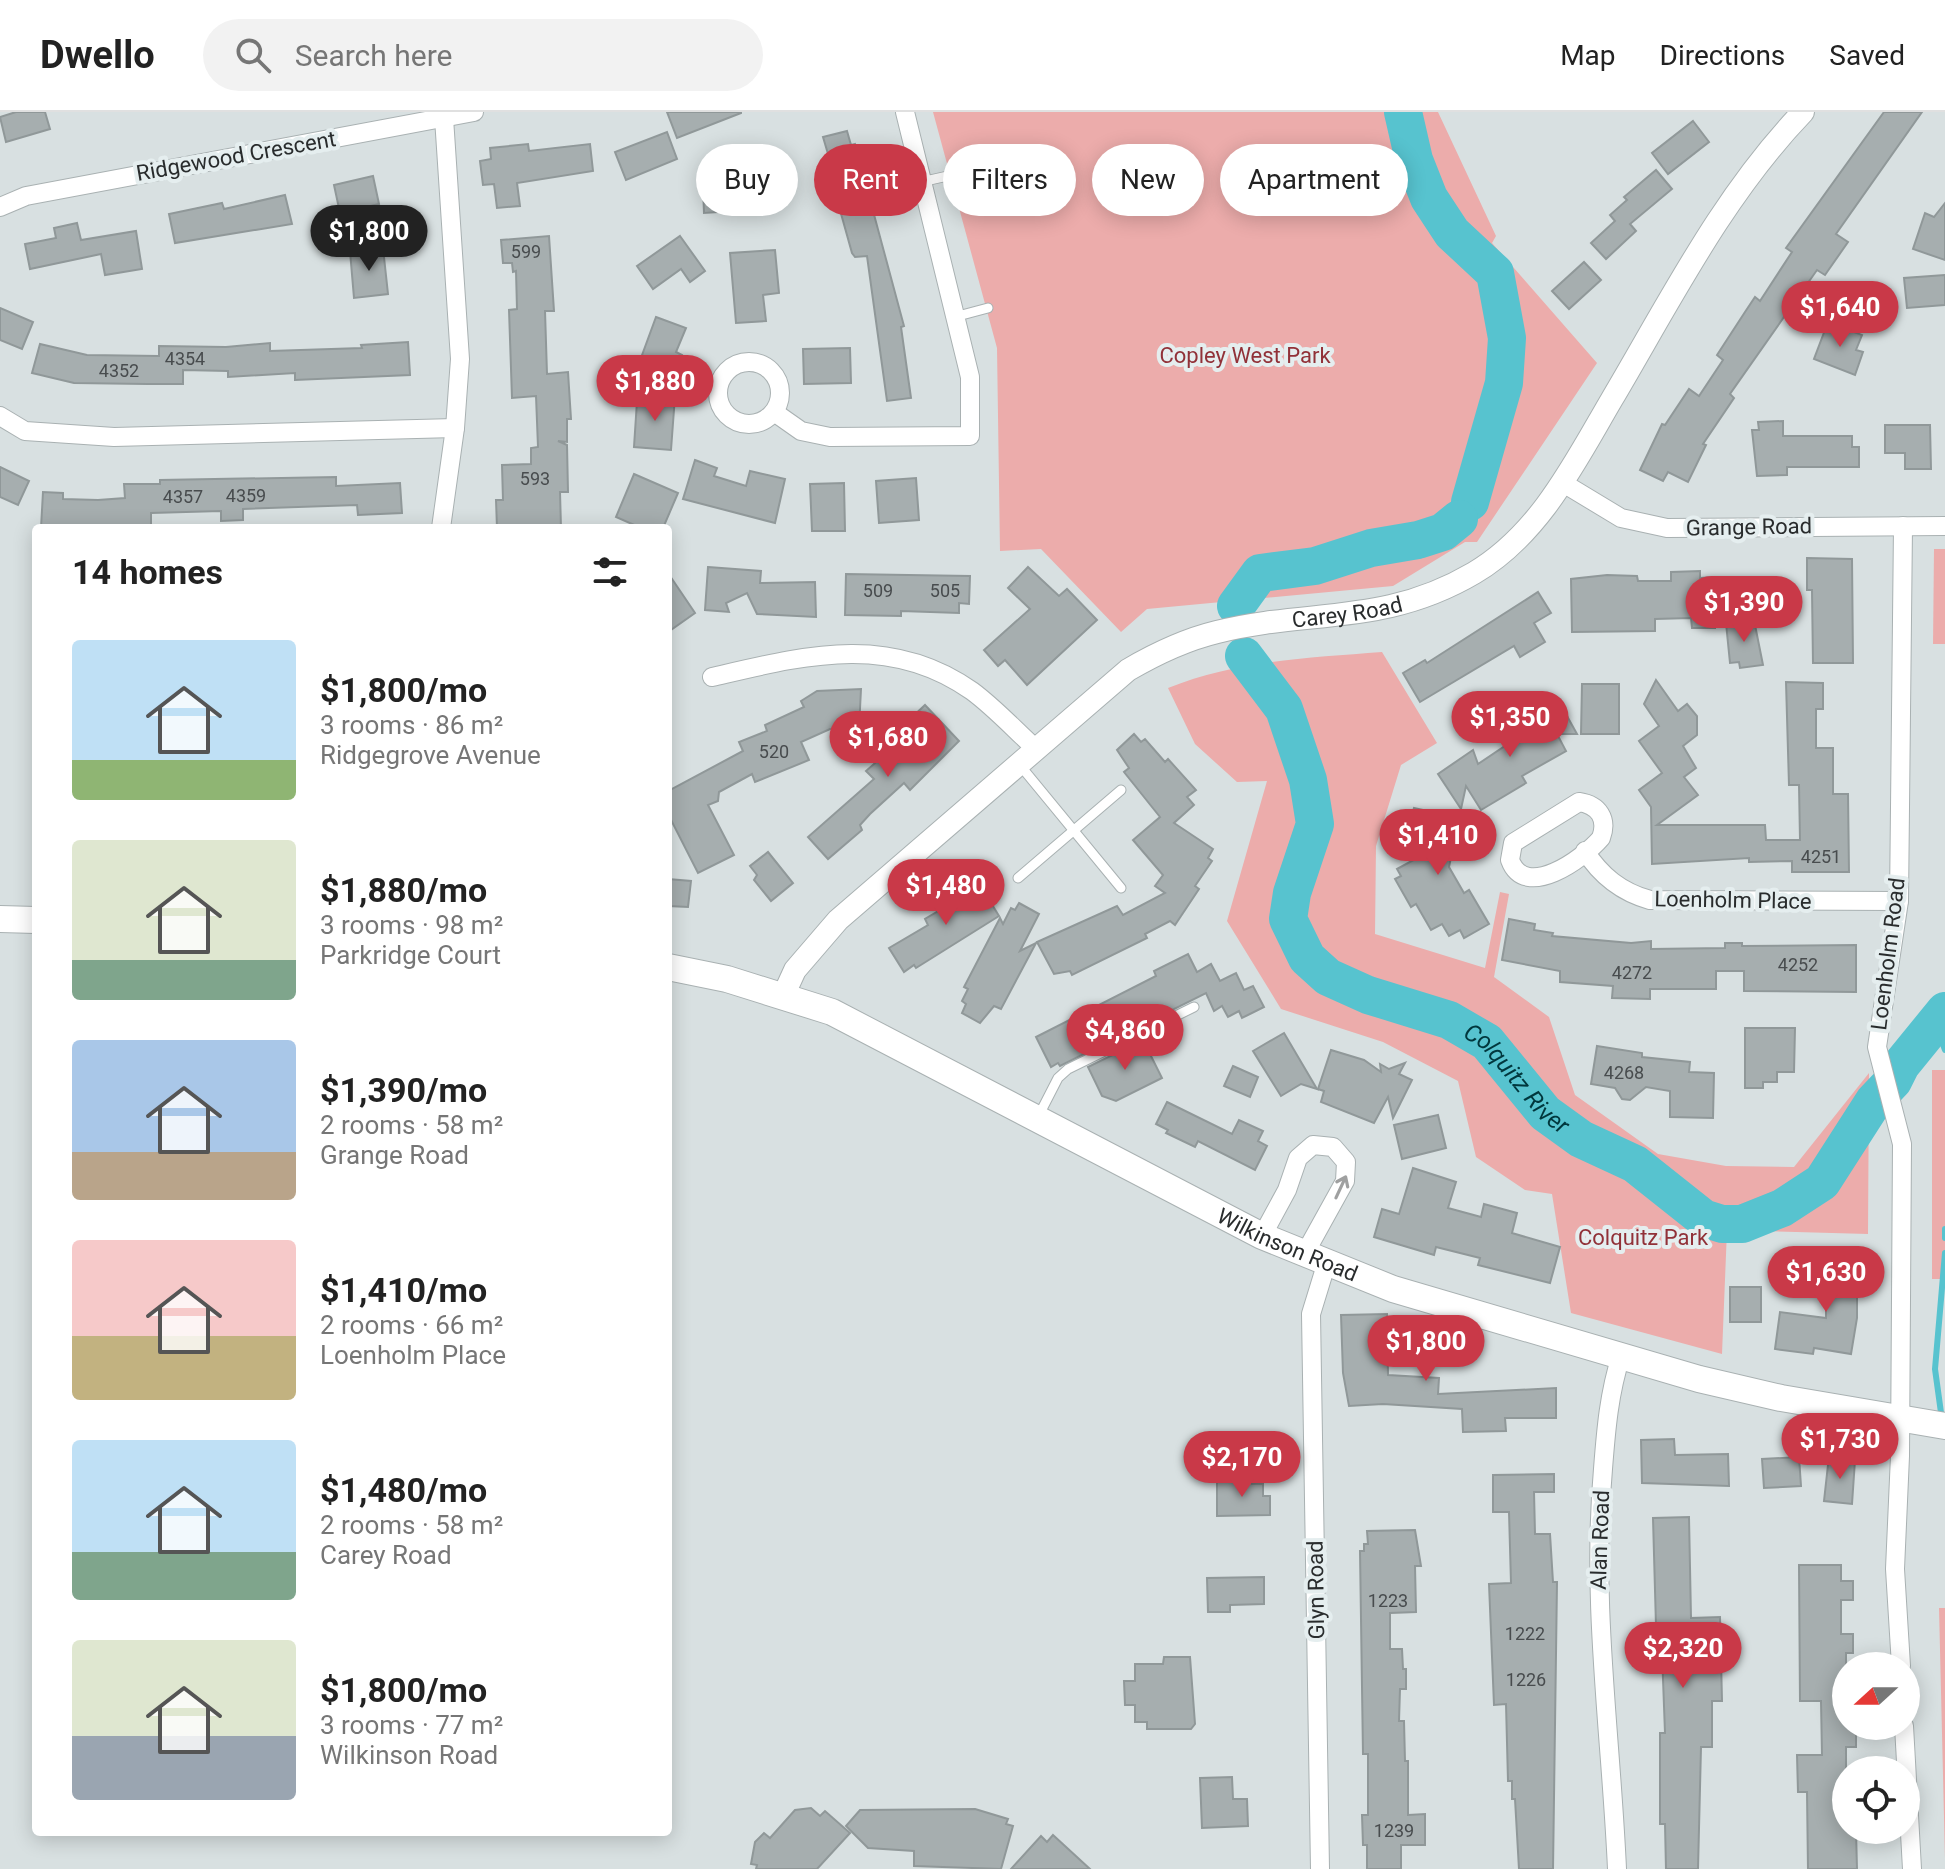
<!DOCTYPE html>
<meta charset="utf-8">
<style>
:root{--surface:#fff;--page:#f2f2f2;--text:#222;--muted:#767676;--line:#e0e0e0;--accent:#c93948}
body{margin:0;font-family:Roboto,sans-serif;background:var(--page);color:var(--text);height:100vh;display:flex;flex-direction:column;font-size:30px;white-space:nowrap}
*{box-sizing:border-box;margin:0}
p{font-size:26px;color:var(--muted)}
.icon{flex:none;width:44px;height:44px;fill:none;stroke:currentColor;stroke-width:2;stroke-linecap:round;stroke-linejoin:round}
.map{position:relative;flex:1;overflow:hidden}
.details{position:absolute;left:32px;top:412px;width:640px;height:1312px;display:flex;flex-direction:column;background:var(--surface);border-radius:8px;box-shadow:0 4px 20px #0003}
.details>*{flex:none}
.hud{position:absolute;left:696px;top:32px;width:760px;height:72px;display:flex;gap:16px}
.needle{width:52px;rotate:249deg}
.fabs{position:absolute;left:1832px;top:1540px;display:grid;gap:16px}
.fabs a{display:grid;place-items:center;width:88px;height:88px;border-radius:50%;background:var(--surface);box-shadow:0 4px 20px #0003;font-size:40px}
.price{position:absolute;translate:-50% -68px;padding:0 18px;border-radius:28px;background:var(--accent);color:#fff;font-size:26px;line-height:52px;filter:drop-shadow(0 2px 4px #0008)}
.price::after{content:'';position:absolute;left:50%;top:48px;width:24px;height:18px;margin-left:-12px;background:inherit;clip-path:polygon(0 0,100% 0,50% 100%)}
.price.active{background:#222;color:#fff}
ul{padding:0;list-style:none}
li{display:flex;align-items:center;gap:24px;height:200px;padding:0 40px}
li span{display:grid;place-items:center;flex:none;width:224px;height:160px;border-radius:8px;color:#555}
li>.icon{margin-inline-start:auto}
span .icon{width:96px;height:96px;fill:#fffc;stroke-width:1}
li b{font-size:34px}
h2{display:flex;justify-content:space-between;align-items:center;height:96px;padding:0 40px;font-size:34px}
.pill{padding:0 28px;border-radius:36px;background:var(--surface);box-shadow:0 4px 20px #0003;font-size:28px;line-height:72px}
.pill.active{background:var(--accent);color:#fff}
header{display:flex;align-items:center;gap:48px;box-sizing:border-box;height:112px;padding:0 40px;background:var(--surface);border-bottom:2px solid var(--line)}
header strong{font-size:38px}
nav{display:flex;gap:44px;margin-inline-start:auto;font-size:28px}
.search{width:560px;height:72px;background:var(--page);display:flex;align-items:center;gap:20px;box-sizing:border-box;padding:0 28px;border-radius:44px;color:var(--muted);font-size:30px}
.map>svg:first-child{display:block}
</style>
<header>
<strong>Dwello</strong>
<div class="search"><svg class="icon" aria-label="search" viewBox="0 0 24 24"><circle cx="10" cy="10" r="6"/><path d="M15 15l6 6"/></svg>Search here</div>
<nav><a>Map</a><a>Directions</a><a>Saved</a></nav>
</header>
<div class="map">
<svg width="1945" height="1757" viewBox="0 0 1945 1757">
<rect width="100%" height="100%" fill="#d8e0e1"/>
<!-- green -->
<g fill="#ecacab">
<path d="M933 0H1438L1496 124 1492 131 1597 251 1477 430H1465L1393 474 1147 497 1121 520 1041 437 1000 439 997 236Z"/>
<path d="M1934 437H1945V532H1933Z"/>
<path d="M1382 540 1437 631 1401 653 1376 734 1375 822 1485 856 1500 780 1509 782 1494 865 1549 905 1575 983 1658 1042 1726 1054 1794 1055 1869 961 1868 1122 1727 1118 1722 1242 1571 1201 1552 1082 1525 1078 1476 1045 1458 969 1383 930 1281 897 1227 809 1267 669 1237 670 1195 632 1168 576C1237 548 1308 546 1382 540Z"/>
<rect x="1932" y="958" width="13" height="209"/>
<path d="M1939 1496H1945V1747Z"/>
</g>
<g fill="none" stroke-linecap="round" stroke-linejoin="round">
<!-- stream -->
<g stroke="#57c3cf" stroke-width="6">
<path d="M1934 909 1945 938"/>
<path d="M1945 1117V1126"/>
<path d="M1942 1308 1935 1257 1945 1141"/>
</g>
<!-- river -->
<g stroke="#57c3cf" stroke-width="38">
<path d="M1403 0 1414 48 1429 86 1452 121 1495 161 1507 226 1504 271 1470 390"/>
<path d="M1236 494 1260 461 1315 454 1371 436 1418 428 1443 420 1459 407"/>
<path id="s1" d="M1244 544 1284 597 1308 668 1315 712 1292 781 1288 807 1307 846 1328 865 1368 883 1449 908 1487 930 1545 1001 1581 1027 1635 1052 1703 1106 1722 1112H1742L1782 1096 1822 1070 1874 989 1893 969 1901 953 1945 899"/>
</g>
</g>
<!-- building -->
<g fill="#a6aeaf" stroke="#909899" stroke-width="2">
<path d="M16 0H45L50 17 6 30 0 5Z"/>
<path d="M667 0H741V1L677 26Z"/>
<path d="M1884 0H1922L1836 122 1848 130 1825 163 1817 158 1730 282 1734 286 1703 332 1706 333 1688 370 1668 360 1663 369 1640 358 1662 312 1665 313 1689 277 1699 284 1723 248 1717 243 1745 200 1755 185 1760 189 1792 140 1786 136Z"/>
<path d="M1693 9 1709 30 1668 62 1652 41Z"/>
<path d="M847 19 851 33 855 32 904 214 901 215 911 286 887 289 867 144 855 145 852 141 840 98 844 96 823 25Z"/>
<path d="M667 20 677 47 626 68 615 40Z"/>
<path d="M528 32 529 39 590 32 593 59 517 71 520 94 497 96 494 72 483 73 480 49 491 47 490 36Z"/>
<path d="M1656 58 1672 77 1630 112 1636 119 1606 147 1591 131 1615 109 1610 103 1627 88 1624 85Z"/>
<path d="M373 64 379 92 340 101 334 73Z"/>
<path d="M749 72 750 98 704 101 703 74Z"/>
<path d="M285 83 292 112 175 131 169 102 222 91 224 97Z"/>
<path d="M1945 91V148L1913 137 1925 101 1934 105Z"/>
<path d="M77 111 81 128 136 119 142 157 105 163 101 142 30 157 25 132 56 126 54 116Z"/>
<path d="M549 124 554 199H545L547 262 568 260 571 307H567V330L558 329 567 333 568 380H560L561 416H497L496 388H503L502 353 531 352V336L538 335 536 284 512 286 509 198 517 197 516 159 513 160 512 151H503L501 128Z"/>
<path d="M680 124 705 159 690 170 681 157 653 177 637 154Z"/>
<path d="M383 136 388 182 354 186 350 139Z"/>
<path d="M775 138 779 181 763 183 766 209 736 211 730 141Z"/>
<path d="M1584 150 1601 168 1569 197 1552 179Z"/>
<path d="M1945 163V193L1907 196 1904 166Z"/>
<path d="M0 196 33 210 22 237 0 228Z"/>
<path d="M656 205 686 216 676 240 682 243 676 259 641 246Z"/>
<path d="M1828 210 1862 223 1856 238 1863 240 1855 263 1814 247Z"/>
<path d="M408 230 410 263 295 268V261L228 265V259L183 258V272H147L74 271 32 261 40 232 87 243 159 244V234L226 235 270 231V239L362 236 361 233Z"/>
<path d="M850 236 851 271 804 272 803 237Z"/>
<path d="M658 282 675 284 671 338 634 335 637 289 657 291Z"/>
<path d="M1783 309V324H1852V335H1859V355H1787V363L1757 364 1752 318H1759L1758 310Z"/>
<path d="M1885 313H1930L1931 357H1905V341H1885Z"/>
<path d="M695 348 717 356 714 364 746 374 750 359 785 367 775 411 683 387Z"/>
<path d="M0 355 29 369 18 393 0 385Z"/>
<path d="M634 362 678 381 663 416H641L616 405Z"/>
<path d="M336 365V374L400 371 402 401 358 403 357 393 243 397V408L221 409V399L151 401V413L41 416 43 380 63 381V387L98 388 125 386 124 372H160V368Z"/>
<path d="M916 366 919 408 879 411 876 369Z"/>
<path d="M844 371 845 419H812L810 372Z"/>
<path d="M1807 446 1852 447 1853 551H1813L1812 478H1807Z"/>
<path d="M708 455 761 459 760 471 815 470 816 505 757 502 747 481 726 491 729 500 705 498Z"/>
<path d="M1028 455 1059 484 1067 477 1097 508 1027 573 1005 548 998 554 984 538 1030 497 1008 476Z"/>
<path d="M1700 459V466L1714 465 1715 516H1692L1691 506 1655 507V519L1572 520 1571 467 1607 463 1637 464 1638 469H1671V460Z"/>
<path d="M668 461 695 501 668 520Z"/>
<path d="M846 462 970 464 969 492 959 491V501L901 499V504L845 503Z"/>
<path d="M1538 480 1551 501 1534 511 1545 530 1520 545 1514 534 1420 590 1403 561 1425 548 1427 551Z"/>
<path d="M1754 508 1763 553 1740 556 1739 550 1730 551 1726 511Z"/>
<path d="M1656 568 1678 599 1687 592 1697 604V623L1683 634 1696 656 1684 665 1698 683 1657 713H1765L1766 728H1800L1799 673H1789L1786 570 1823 571V597H1816V636H1833V682H1848L1849 760H1792V749L1749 750V746L1652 752 1651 695 1639 678 1662 661 1639 629 1659 614 1644 592Z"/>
<path d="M1582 572H1619V622H1581Z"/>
<path d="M861 577 859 616 830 617 801 630 809 648 755 670 752 662 719 680 718 689 708 693 734 743 698 761 668 702V679L743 639 739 630 767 619 765 613 804 595 801 589 817 579Z"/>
<path d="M1557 586 1577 622H1557L1566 639 1522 664 1526 671 1481 698 1466 674 1461 697 1438 662 1473 638 1478 652 1527 619 1520 607Z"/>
<path d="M925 593 959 629 910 678 904 671 870 702 860 713 862 718 828 747 808 725 874 667 866 659 915 616 908 609Z"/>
<path d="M1134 622 1141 630 1145 627 1165 650 1168 647 1196 678 1187 685 1194 693 1174 711 1213 737 1208 746 1212 749 1195 774 1199 777 1175 813 1170 809 1145 822 1147 826 1072 863 1070 859 1054 862 1037 830 1117 794 1123 803 1165 781 1155 774 1163 763 1133 728 1160 705 1124 660 1129 656 1117 638Z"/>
<path d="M1414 696 1459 706 1449 755 1464 781 1469 778 1489 812 1464 826 1460 818 1449 824 1442 812 1431 818 1416 792 1411 795 1395 767 1401 764 1397 757 1434 737 1404 731Z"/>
<path d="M768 740 793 771 771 789 754 768 757 763 750 754Z"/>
<path d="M668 767 691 769 688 795 668 794Z"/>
<path d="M974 773H980L999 804 916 856 914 853 904 860 889 836 928 813 925 807 940 798 937 794 949 787 947 785 964 775 966 778Z"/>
<path d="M1019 791 1039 802 1020 839 1036 831 1001 897 994 894 980 911 962 901 966 892 962 889 968 877 964 875 1000 806 1003 812 1011 796 1015 798Z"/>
<path d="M1509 807 1535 812 1534 818 1553 821 1552 824 1631 831 1651 829V837L1725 836V831H1742V834L1856 833V880L1744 879V859H1716V877H1650V887L1612 886 1613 874 1560 870V859L1502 848Z"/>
<path d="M1188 842 1197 860 1211 852 1220 869 1236 861 1244 878 1253 874 1264 895 1242 906 1239 899 1228 905 1222 894 1214 899 1206 881 1060 954 1058 951 1051 955 1036 925 1156 864 1154 859Z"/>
<path d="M1745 916H1795L1794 960H1777V970H1763V976H1745Z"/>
<path d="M1284 921 1317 977 1301 972 1281 984 1253 939Z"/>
<path d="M1143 928 1162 966 1116 989 1102 984 1088 955Z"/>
<path d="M1597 934 1642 941V945L1690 950 1689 960 1714 961 1713 1006 1670 1005V979L1646 975 1630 988 1622 987 1615 976 1591 972Z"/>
<path d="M1331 938 1364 948 1381 960 1380 952 1389 957 1405 951 1399 962 1412 968 1393 1006 1388 985 1374 1011 1321 990 1324 979 1318 977Z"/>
<path d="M1233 954 1258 965 1250 985 1224 974Z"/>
<path d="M1167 990 1232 1022 1239 1008 1263 1019 1258 1029 1267 1034 1255 1058 1198 1029 1195 1035 1166 1021 1168 1018 1156 1012Z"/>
<path d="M1438 1003 1446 1036 1402 1047 1394 1013Z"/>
<path d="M1413 1056 1456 1070 1448 1096 1481 1105 1484 1092 1517 1101 1512 1121 1560 1135 1550 1171 1478 1153 1480 1146 1436 1135 1434 1143 1374 1125 1382 1097 1399 1102Z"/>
<path d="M1826 1143H1857V1206L1851 1242 1814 1236 1813 1242 1775 1237 1780 1200 1826 1206Z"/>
<rect x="1730" y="1175" width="31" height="35"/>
<path d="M1387 1202 1388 1263 1439 1266 1438 1282 1556 1276V1306H1505L1506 1319 1463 1320 1462 1297 1383 1292 1349 1294 1343 1261 1341 1203Z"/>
<path d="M1674 1327 1675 1343 1728 1342 1729 1374 1642 1371 1641 1328Z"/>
<path d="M1829 1344 1855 1348 1852 1392 1824 1389Z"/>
<path d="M1799 1345 1801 1374 1764 1376 1762 1347Z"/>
<path d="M1554 1362V1380H1534L1535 1422H1550L1553 1470H1557L1553 1757H1519L1515 1687H1512V1669H1508L1506 1592 1494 1593 1489 1472 1511 1471 1509 1400H1493V1363Z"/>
<path d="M1217 1368H1252V1372H1263V1384H1270V1403L1217 1404Z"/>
<path d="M1689 1405 1691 1506 1720 1505 1722 1589H1712V1635H1701L1698 1757H1666L1665 1712H1660V1621H1665L1662 1540H1653V1514H1656L1653 1406Z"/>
<path d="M1415 1418 1421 1454H1415L1416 1500 1390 1501V1537H1402L1403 1557H1406V1577H1400L1399 1609H1404L1405 1649H1408V1703L1425 1702V1733H1401V1757H1367V1733H1363L1362 1703H1368V1642H1363L1360 1439H1364V1432H1368L1367 1419Z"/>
<path d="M1799 1453H1841V1469H1853V1488H1841V1522H1853V1541H1846V1614H1856V1635H1846V1718H1856L1857 1757H1808L1807 1680H1798L1797 1643H1822L1821 1589H1800Z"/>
<path d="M1264 1465V1492L1230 1493V1500H1208L1207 1466Z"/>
<path d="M1164 1545H1190L1195 1612 1191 1617H1147V1610H1135V1593H1125L1124 1569H1135V1552H1163Z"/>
<path d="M1232 1665 1233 1687H1247L1248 1714 1202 1716 1200 1666Z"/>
<path d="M811 1696 820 1704 825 1699 850 1721 817 1757H756L757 1753 751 1752 755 1730 764 1721 770 1726 795 1698Z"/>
<path d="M975 1697 1008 1707 1006 1712 1013 1714 1001 1757 914 1754V1739L868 1736 846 1714 860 1698Z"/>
<path d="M1053 1723 1090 1757H1011L1041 1724 1047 1730Z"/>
</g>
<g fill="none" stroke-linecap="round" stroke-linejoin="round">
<defs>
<g id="service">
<path d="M921 70 992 54"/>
<path d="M958 204 988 196"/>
<path d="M1019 652 1121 776"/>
<path d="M1018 766 1121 678"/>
<path d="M1039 1003 1058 966 1068 957 1194 895"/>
</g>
<g id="minor">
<path d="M0 95 26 84 474 0"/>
<circle cx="749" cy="281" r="31"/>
<path d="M774 300 801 319 830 325 970 324V265L905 0"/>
<path d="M0 304 25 319 114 325 455 316"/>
<path d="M1563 371 1621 406 1667 416 1945 414"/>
<path d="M441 416 455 316 460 247 444 6"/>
<path d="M712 565C803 544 889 520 972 579 995 596 1015 618 1036 637"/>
<path d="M1579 690C1599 693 1608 707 1601 726 1583 747 1525 789 1510 748L1513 731Z"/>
<path d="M1585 739C1601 764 1621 780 1650 788L1899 789"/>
<path d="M1262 1124 1287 1078 1298 1046 1313 1033 1333 1035 1346 1050 1345 1069 1304 1143"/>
<path d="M1901 1554 1895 1457 1900 1344 1902 1032 1877 935 1899 789 1903 414"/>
<path d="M1904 1614 1912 1757"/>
<path d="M1320 1757 1311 1202 1326 1153"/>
<path d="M1617 1757C1611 1623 1591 1491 1603 1357 1606 1318 1609 1281 1621 1244"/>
</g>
<g id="tertiary">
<path id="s2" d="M784 882 795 858 838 808 1128 558C1157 541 1184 528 1217 520 1309 497 1384 514 1474 461 1540 422 1575 350 1612 287 1670 189 1723 83 1803 0"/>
</g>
<g id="secondary">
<path d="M0 807 36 808"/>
<path id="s3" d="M668 855 727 867 832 900 1262 1124 1393 1177 1699 1267 1781 1286 1945 1314"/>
</g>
</defs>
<!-- service casing -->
<use href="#service" stroke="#a9b1b2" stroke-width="11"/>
<!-- minor casing -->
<use href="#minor" stroke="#a9b1b2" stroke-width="20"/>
<!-- tertiary casing -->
<use href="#tertiary" stroke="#a9b1b2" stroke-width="24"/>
<!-- secondary casing -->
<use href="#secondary" stroke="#a9b1b2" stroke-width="28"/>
<!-- service -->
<use href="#service" stroke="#fff" stroke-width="9"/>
<!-- minor -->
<use href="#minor" stroke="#fff" stroke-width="18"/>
<!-- tertiary -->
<use href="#tertiary" stroke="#fff" stroke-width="22"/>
<!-- secondary -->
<use href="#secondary" stroke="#fff" stroke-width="26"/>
</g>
<!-- one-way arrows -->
<defs><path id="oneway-shaft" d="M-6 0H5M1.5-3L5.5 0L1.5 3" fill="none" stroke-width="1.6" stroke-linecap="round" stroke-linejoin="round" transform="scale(2)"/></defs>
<use stroke="#9fa0a0" href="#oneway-shaft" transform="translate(1341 1075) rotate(-65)"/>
<g text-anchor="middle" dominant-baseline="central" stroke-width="8" stroke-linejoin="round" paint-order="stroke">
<!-- number labels -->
<g font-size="18" fill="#484c4e">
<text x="526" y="139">599</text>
<text x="185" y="246">4354</text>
<text x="119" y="258">4352</text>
<text x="535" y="366">593</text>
<text x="246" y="383">4359</text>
<text x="183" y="384">4357</text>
<text x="878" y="478">509</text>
<text x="945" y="478">505</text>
<text x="774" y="639">520</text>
<text x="1821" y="744">4251</text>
<text x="1798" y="852">4252</text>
<text x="1632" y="860">4272</text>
<text x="1624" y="960">4268</text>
<text x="1388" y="1488">1223</text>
<text x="1525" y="1521">1222</text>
<text x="1526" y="1567">1226</text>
<text x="1394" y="1718">1239</text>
</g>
<!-- street labels -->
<g font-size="22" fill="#292c2d" stroke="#e5eeef">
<text transform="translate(236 44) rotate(-10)">Ridgewood Crescent</text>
<text transform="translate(1749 415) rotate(-1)">Grange Road</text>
<text stroke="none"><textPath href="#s2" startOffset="704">Carey Road</textPath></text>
<text transform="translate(1733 788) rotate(1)">Loenholm Place</text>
<text transform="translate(1888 842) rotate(-83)">Loenholm Road</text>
<text stroke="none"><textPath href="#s3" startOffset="682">Wilkinson Road</textPath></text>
<text transform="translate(1600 1428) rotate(-88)">Alan Road</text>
<text transform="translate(1316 1478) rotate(-91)">Glyn Road</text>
</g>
<!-- park labels -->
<g font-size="22" fill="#913138" stroke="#e5eeef">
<text x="1245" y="243">Copley West Park</text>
<text x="1643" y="1125">Colquitz Park</text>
</g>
<!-- water labels -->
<g font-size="24" font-style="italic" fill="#01373d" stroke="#e5eeef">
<text stroke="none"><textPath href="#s1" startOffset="576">Colquitz River</textPath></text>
</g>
</g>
</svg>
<div class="fabs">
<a><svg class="needle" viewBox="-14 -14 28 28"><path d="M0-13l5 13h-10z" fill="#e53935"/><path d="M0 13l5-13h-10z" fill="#767676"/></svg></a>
<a><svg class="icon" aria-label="locate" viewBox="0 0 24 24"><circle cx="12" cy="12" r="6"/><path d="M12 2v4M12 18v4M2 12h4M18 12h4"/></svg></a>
</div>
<b class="price active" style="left:369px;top:161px">$1,800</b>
<b class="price" style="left:1840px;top:237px">$1,640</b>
<b class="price" style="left:655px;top:311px">$1,880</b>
<b class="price" style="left:1744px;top:532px">$1,390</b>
<b class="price" style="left:1510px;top:647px">$1,350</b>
<b class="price" style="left:888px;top:667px">$1,680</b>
<b class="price" style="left:1438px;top:765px">$1,410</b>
<b class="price" style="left:946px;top:815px">$1,480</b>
<b class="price" style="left:1125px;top:960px">$4,860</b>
<b class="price" style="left:1826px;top:1202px">$1,630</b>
<b class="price" style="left:1426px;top:1271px">$1,800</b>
<b class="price" style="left:1840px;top:1369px">$1,730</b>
<b class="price" style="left:1242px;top:1387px">$2,170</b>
<b class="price" style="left:1683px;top:1578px">$2,320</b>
<div class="hud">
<a class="pill">Buy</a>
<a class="pill active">Rent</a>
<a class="pill">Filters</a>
<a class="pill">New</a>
<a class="pill">Apartment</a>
</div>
<section class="details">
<h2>14 homes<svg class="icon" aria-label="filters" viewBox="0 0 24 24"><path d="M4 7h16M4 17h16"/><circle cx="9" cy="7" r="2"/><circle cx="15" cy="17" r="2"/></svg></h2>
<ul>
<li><span style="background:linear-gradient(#bfe0f5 75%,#8fb573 0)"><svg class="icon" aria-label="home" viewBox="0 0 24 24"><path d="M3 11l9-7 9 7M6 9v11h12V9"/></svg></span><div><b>$1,800/mo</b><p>3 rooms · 86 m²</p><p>Ridgegrove Avenue</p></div></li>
<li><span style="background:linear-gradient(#dfe7d0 75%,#7fa58c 0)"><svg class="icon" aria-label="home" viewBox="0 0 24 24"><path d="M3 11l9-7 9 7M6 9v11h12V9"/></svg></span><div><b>$1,880/mo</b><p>3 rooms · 98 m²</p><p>Parkridge Court</p></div></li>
<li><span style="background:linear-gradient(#a9c7e8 70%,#b9a48a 0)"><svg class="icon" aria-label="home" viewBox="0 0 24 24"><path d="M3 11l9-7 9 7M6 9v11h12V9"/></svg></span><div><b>$1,390/mo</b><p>2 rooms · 58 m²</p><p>Grange Road</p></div></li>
<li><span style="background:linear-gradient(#f6c9c9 60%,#c2b280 0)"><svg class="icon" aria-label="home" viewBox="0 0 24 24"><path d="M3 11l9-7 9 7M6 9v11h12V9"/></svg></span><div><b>$1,410/mo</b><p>2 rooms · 66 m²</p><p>Loenholm Place</p></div></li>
<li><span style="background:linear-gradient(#bfe0f5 70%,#7fa58c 0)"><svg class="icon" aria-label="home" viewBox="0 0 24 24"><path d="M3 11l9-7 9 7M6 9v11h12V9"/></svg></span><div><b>$1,480/mo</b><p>2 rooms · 58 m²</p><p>Carey Road</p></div></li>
<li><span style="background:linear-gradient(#dfe7d0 60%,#9aa5b1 0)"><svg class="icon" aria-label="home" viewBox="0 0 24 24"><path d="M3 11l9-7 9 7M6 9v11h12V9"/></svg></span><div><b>$1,800/mo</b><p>3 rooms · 77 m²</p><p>Wilkinson Road</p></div></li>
</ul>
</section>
</div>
